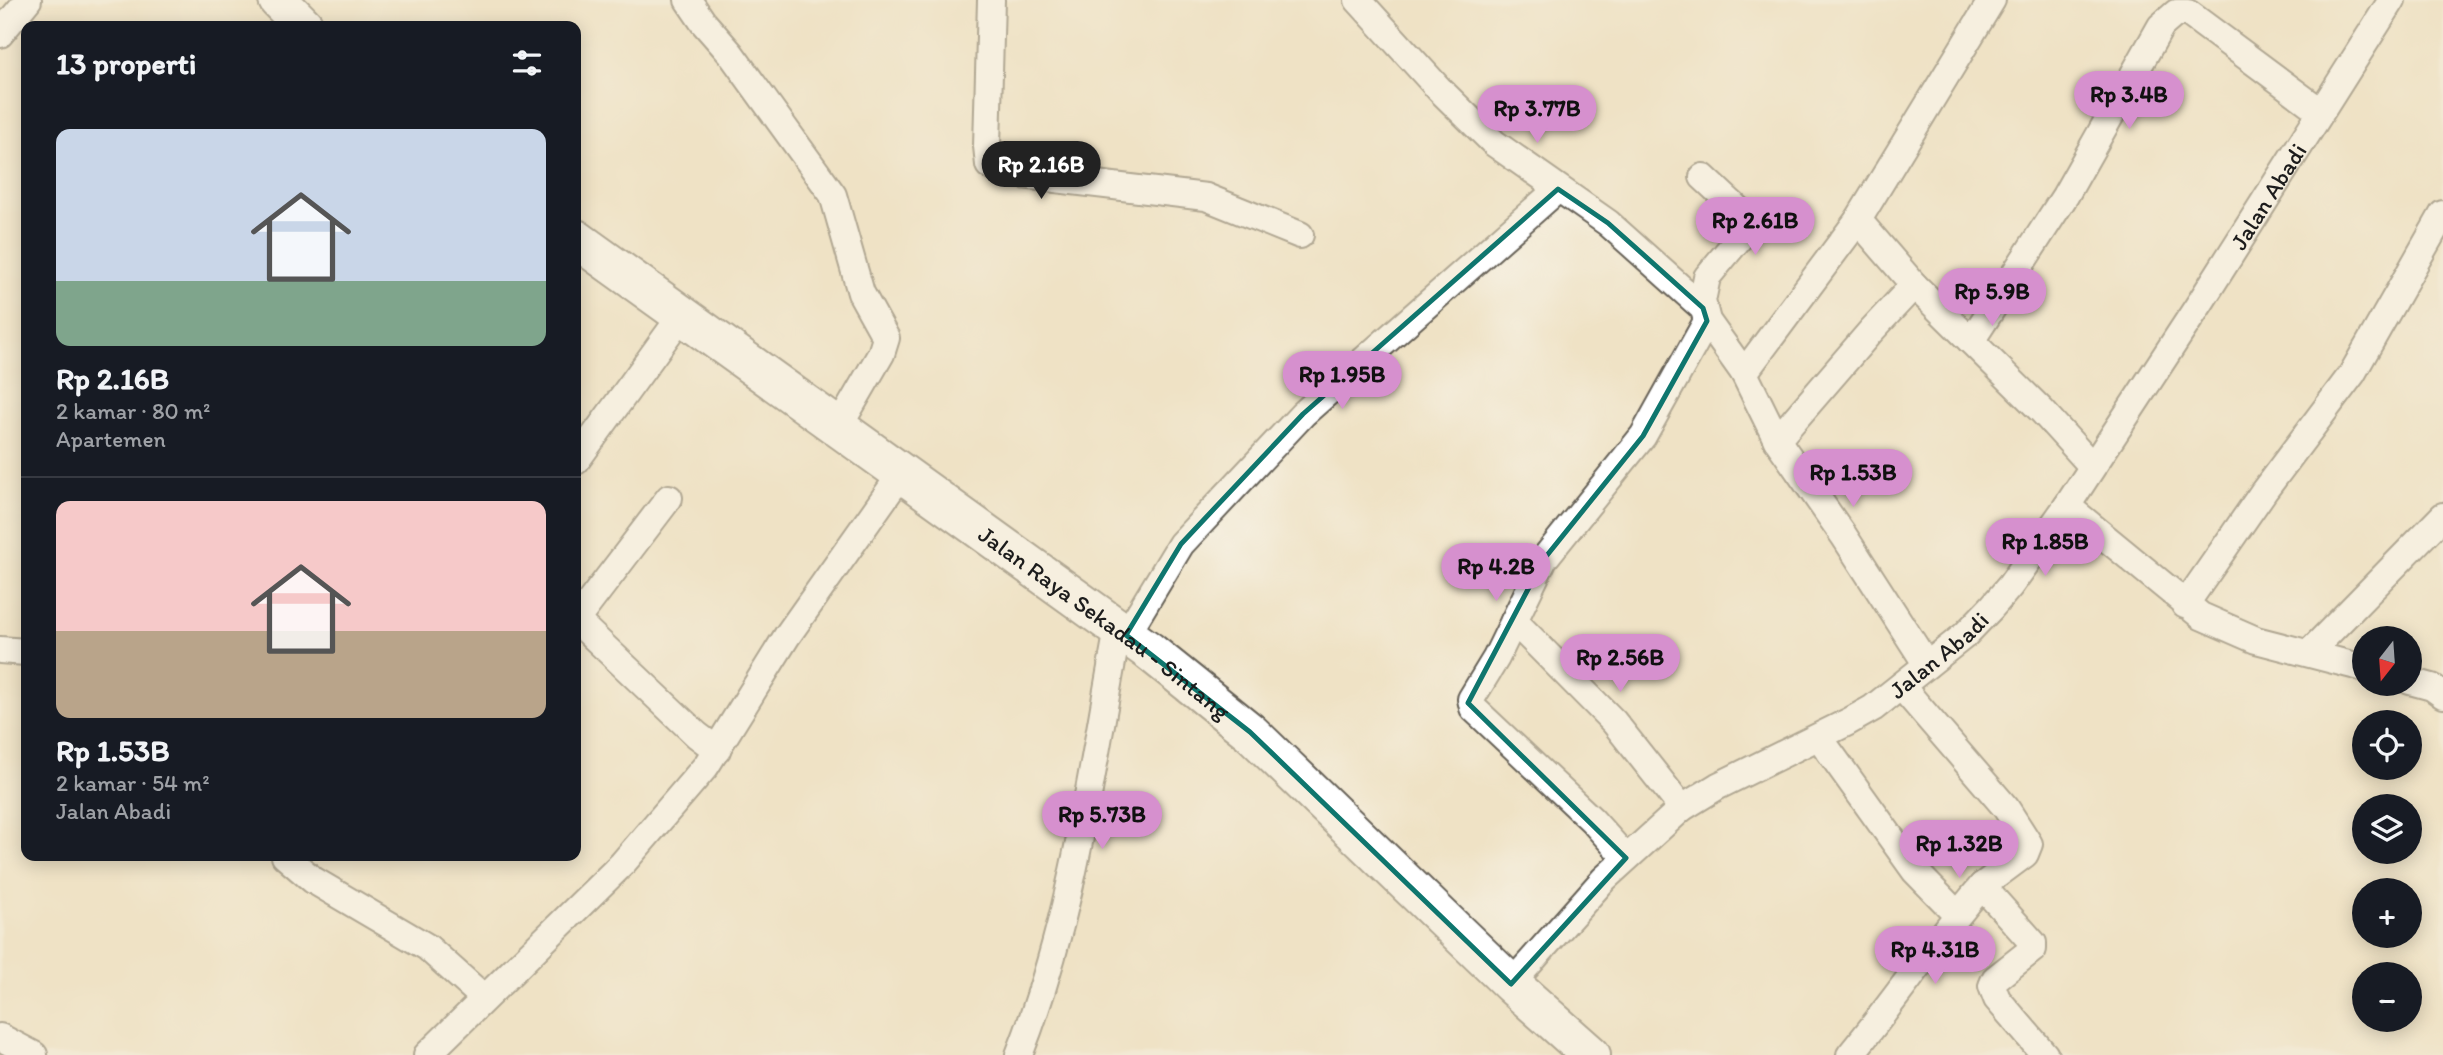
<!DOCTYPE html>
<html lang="id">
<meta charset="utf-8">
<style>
:root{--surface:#171b24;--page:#242831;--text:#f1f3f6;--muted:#9ea1a6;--line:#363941;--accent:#d690ce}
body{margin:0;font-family:Itim,sans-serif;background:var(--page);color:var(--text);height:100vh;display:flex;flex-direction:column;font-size:26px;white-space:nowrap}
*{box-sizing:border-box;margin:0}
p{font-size:23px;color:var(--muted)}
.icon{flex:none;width:38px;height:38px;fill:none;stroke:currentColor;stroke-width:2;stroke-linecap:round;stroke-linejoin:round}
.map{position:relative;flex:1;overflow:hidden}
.drawer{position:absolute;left:21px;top:21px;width:560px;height:840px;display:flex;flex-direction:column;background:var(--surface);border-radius:14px;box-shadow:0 4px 18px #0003}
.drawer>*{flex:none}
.needle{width:46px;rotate:197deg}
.fabs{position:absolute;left:2352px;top:626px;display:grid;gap:14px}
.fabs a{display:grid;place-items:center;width:70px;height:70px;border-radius:50%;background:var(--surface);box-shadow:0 4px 18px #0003;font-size:35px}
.price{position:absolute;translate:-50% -60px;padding:0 16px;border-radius:24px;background:var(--accent);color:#111;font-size:23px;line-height:46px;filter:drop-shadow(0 2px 4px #0008)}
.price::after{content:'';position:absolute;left:50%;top:42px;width:21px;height:16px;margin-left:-10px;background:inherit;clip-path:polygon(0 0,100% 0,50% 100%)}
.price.current{background:#222;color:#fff}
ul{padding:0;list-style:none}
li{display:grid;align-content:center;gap:14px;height:371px;padding:0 35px}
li+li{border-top:2px solid var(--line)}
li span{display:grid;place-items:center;height:217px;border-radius:14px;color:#555}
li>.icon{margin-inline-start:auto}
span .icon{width:126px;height:126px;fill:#fffc;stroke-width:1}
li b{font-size:30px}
h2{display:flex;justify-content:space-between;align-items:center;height:84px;padding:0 35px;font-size:30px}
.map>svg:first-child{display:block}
</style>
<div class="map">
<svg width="2443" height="1055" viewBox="0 0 2443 1055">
<rect width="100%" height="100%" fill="#f7f3e8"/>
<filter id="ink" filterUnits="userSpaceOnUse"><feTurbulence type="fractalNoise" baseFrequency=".0143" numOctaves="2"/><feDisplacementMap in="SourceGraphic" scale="14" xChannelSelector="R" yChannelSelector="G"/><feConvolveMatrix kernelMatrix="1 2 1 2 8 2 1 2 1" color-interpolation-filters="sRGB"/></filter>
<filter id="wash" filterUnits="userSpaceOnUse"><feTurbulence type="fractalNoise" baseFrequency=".00686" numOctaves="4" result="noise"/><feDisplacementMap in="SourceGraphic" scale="28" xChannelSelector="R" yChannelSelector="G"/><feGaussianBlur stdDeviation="1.57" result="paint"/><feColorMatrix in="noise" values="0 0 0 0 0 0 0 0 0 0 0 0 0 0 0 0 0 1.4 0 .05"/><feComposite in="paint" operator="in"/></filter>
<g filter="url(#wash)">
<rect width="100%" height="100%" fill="#efe2c5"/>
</g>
<g filter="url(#ink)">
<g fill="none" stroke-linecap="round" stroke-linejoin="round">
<defs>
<g id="minor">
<path d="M688 0 703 22 731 54 833 195 861 293 886 338 881 354 838 428"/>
<path d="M991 0 987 146 989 165 1004 173 1206 197 1300 235"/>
<path d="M1358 0 1439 89 1494 143 1608 223 1703 308"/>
<path d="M0 34 28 0"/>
<path d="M1703 177 1747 218 1749 223 1746 230 1707 277 1702 301 1707 321 1744 373 1777 440 1844 536 1927 665"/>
<path d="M1858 220 1914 285 2042 411 2092 466"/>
<path d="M1971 341 2065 196 2161 26 2176 13H2188L2320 111"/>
<path d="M1744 373 1858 220 1992 0"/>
<path d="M1777 440 1871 331 1914 285"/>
<path d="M576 461 682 315"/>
<path d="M2067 506 2201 616 2256 640 2364 668"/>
<path d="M2185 605 2264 491 2352 374 2443 214"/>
<path d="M576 620 697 735 717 750"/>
<path d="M576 620 669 498"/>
<path d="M1514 621 1614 722 1682 808"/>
<path d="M1126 635 1181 544 1303 414 1558 189"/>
<path d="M0 650 26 652"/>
<path d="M2309 653 2443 516"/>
<path d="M2410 681 2432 687 2443 695"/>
<path d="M1901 686 2006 808 2029 844 2025 854 1982 886 2033 943V949L1995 979 1992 986 1997 999 2045 1055"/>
<path d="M1819 737 1915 871 1957 914"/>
<path d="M285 856 313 880 427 947 484 998"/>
<path d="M1626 858 1592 820 1473 708 1471 699 1496 658 1544 559 1643 436 1707 321"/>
<path id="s1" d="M1511 984 1604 879 1682 808 1718 786 1848 722 1873 708 1965 635 1991 608 2010 586 2067 506 2200 303 2392 0"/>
<path d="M0 1037 34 1055"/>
<path d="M427 1055 622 864 706 766 787 636 902 473"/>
<path d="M1019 1055C1073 918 1091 773 1118 629"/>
<path d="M1850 1055C1896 1000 1935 940 1982 886"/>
</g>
<g id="highway">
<path d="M278 0 304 26"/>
<path id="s2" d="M576 239 1149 651 1250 732 1511 984 1591 1055"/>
</g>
</defs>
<!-- minor casing -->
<use href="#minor" stroke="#666157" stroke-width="30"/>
<!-- highway casing -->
<use href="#highway" stroke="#666157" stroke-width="42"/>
<!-- minor -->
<use href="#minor" stroke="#fff" stroke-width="26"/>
<!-- highway -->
<use href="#highway" stroke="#fff" stroke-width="38"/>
</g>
</g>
<!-- marked area -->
<path d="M0 0H2443V1055H0ZM1558 189 1608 223 1703 308 1707 321 1643 436 1544 559 1468 703 1626 858 1511 984 1250 732 1126 635 1181 544 1303 414Z" fill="#efe2c5" fill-opacity=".55" fill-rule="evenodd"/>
<path fill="none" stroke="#0f766e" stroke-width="5" stroke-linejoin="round" d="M1558 189 1608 223 1703 308 1707 321 1643 436 1544 559 1468 703 1626 858 1511 984 1250 732 1126 635 1181 544 1303 414Z"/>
<g text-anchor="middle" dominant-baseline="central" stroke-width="5" stroke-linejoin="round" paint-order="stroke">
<!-- street labels -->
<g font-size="24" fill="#1c1c1c" stroke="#f7f3e8">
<text stroke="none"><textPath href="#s1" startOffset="1113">Jalan Abadi</textPath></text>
<text stroke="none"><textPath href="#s2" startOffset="653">Jalan Raya Sekadau - Sintang</textPath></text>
<text stroke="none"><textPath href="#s1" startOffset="546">Jalan Abadi</textPath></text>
</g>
</g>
</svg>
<div class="fabs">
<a><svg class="needle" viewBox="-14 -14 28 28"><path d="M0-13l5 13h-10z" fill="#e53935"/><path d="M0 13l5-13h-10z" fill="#9ea1a6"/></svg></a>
<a><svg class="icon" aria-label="locate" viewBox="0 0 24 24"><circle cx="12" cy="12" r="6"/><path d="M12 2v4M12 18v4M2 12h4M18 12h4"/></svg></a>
<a><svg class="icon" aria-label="layers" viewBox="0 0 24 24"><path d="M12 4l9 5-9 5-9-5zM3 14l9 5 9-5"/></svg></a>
<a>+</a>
<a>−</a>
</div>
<b class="price" style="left:2129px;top:131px">Rp 3.4B</b>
<b class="price" style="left:1537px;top:145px">Rp 3.77B</b>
<b class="price current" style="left:1041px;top:201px">Rp 2.16B</b>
<b class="price" style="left:1755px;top:257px">Rp 2.61B</b>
<b class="price" style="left:1992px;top:328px">Rp 5.9B</b>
<b class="price" style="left:1342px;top:411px">Rp 1.95B</b>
<b class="price" style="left:1853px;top:509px">Rp 1.53B</b>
<b class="price" style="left:2045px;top:578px">Rp 1.85B</b>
<b class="price" style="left:1496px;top:603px">Rp 4.2B</b>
<b class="price" style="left:1620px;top:694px">Rp 2.56B</b>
<b class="price" style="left:1102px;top:851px">Rp 5.73B</b>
<b class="price" style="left:1959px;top:880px">Rp 1.32B</b>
<b class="price" style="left:1935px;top:986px">Rp 4.31B</b>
<section class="drawer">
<h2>13 properti<svg class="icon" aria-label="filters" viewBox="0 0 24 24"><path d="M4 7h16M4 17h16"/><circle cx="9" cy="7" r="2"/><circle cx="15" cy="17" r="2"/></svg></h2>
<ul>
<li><span style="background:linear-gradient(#c9d6e8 70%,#7fa58c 0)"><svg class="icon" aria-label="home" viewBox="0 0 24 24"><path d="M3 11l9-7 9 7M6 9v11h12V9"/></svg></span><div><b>Rp 2.16B</b><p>2 kamar · 80 m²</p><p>Apartemen</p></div></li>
<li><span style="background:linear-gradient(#f6c9c9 60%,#b9a48a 0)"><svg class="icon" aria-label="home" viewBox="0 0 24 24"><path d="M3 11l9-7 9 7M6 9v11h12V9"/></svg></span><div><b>Rp 1.53B</b><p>2 kamar · 54 m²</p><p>Jalan Abadi</p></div></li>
</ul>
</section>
</div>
